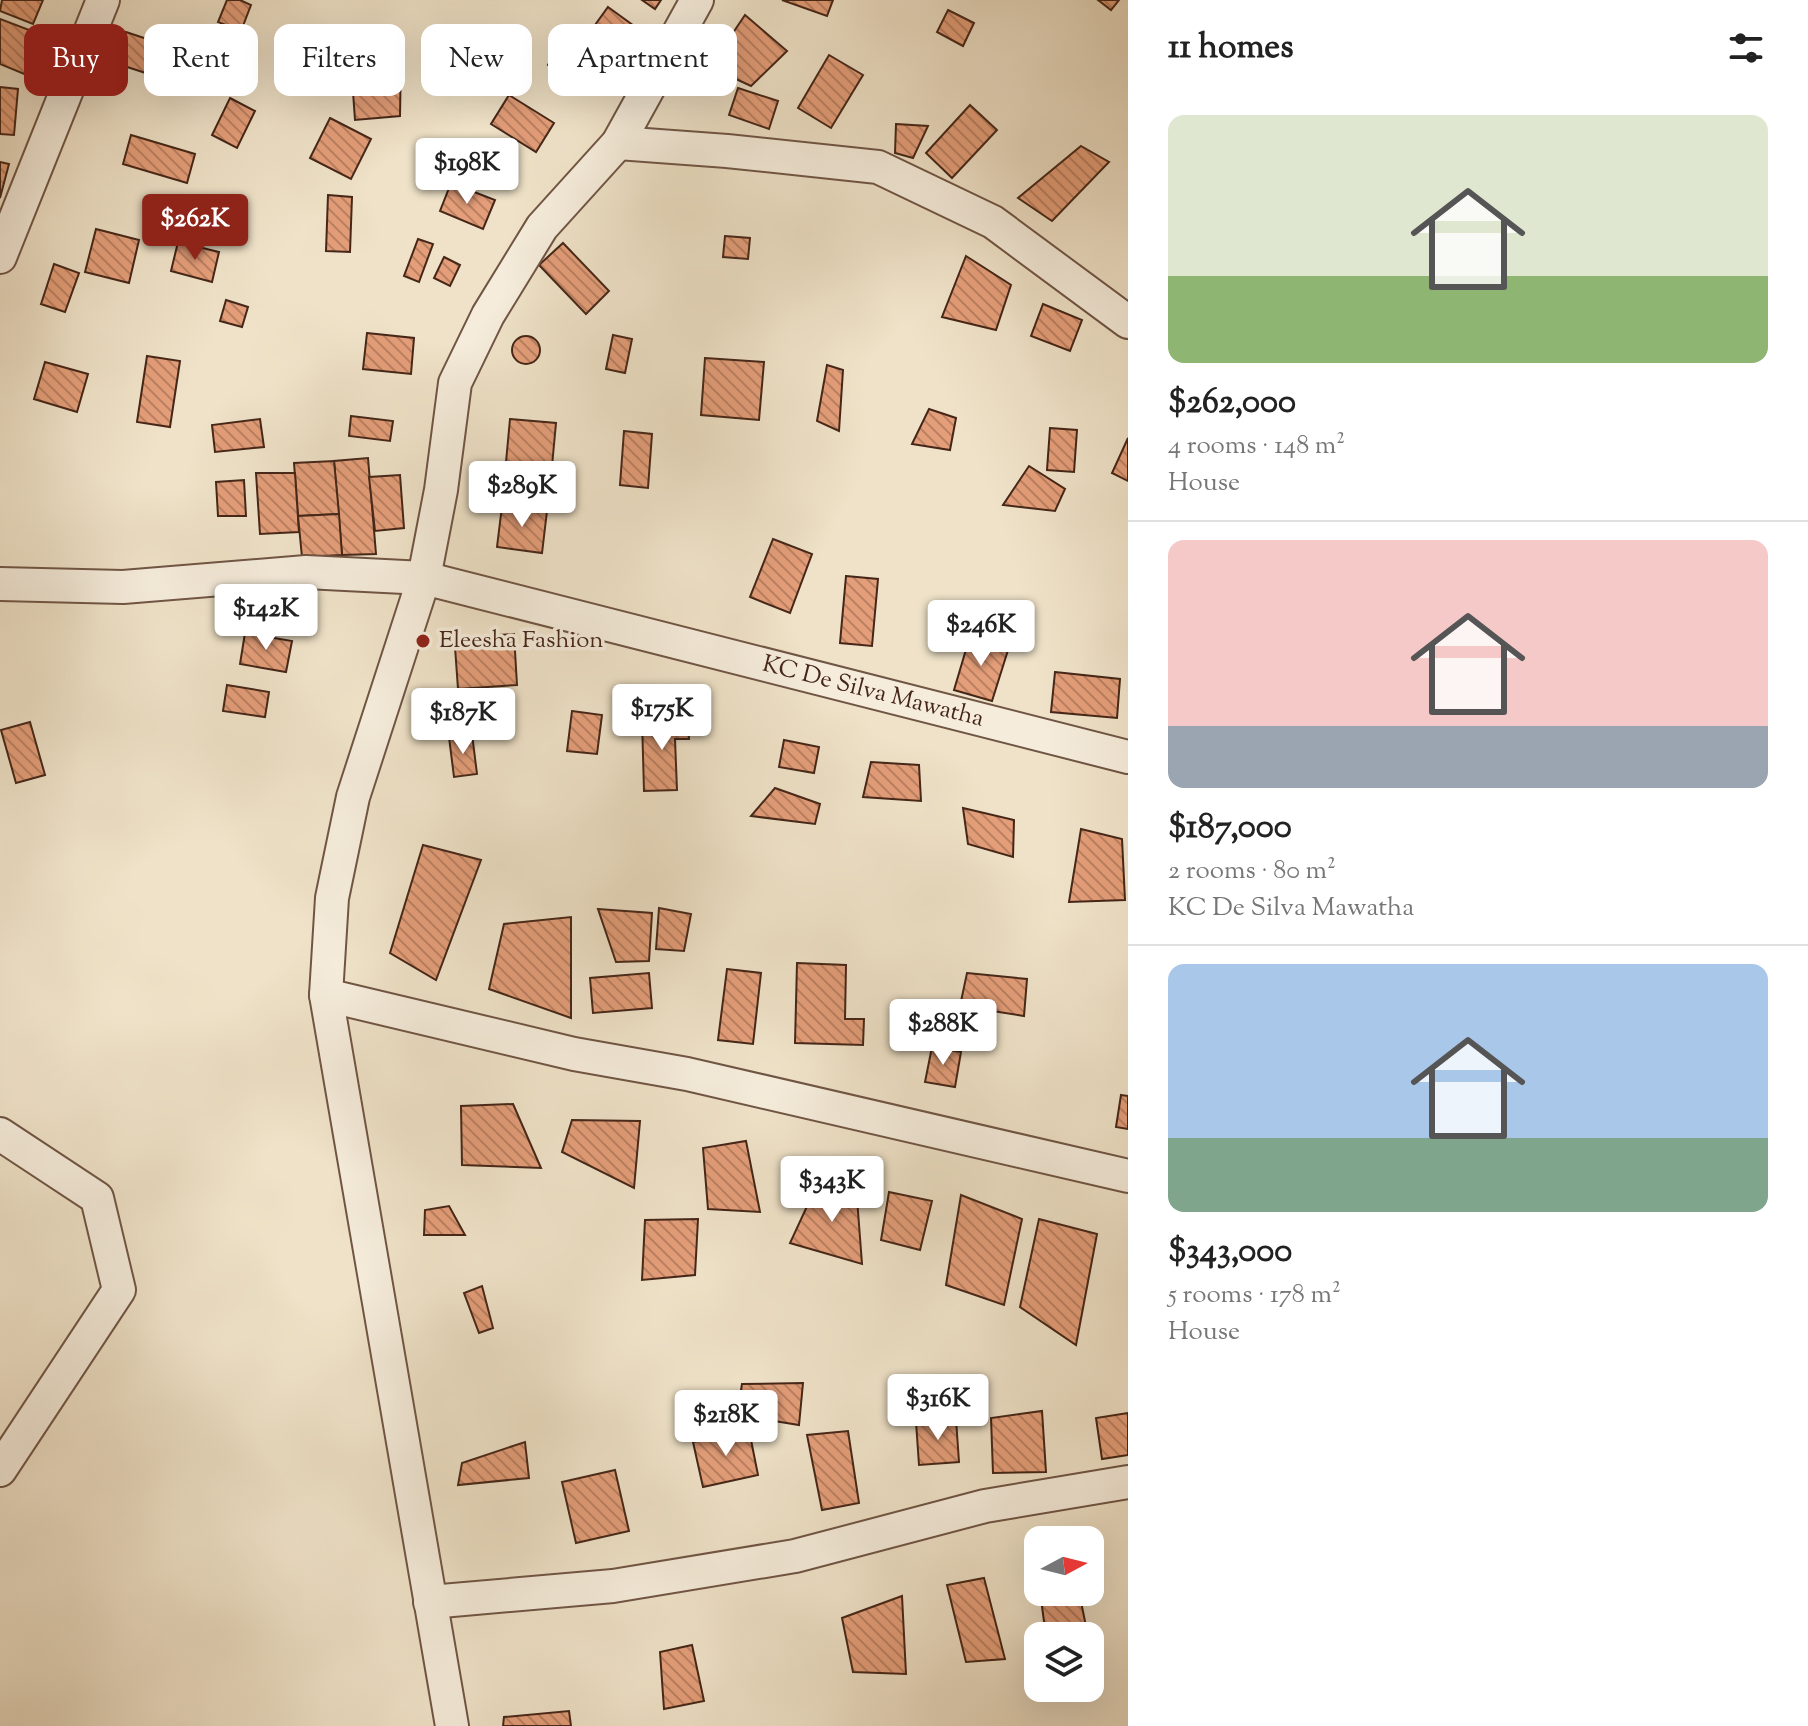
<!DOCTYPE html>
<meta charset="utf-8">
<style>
:root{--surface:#fff;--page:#f6f6f6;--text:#222;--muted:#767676;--line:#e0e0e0;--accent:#8f2418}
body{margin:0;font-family:"Sorts Mill Goudy",serif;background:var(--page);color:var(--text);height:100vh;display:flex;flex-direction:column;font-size:30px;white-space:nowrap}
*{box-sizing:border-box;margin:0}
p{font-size:26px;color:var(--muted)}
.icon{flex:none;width:44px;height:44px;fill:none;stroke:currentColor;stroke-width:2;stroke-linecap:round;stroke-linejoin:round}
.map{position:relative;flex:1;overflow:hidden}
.sheet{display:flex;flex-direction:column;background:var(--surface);width:680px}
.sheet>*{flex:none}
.top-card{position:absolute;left:24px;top:24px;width:760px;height:72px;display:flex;gap:16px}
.needle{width:52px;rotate:83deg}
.fabs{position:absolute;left:1024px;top:1526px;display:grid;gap:16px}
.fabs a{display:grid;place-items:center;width:80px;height:80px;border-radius:16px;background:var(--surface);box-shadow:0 8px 32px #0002;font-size:40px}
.price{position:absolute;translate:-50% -68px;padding:0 18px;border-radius:8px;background:#fff;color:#222;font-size:26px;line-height:52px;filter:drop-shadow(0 2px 4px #0008)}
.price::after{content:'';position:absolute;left:50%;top:48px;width:24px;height:18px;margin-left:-12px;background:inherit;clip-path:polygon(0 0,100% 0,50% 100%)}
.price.current{background:var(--accent);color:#fff}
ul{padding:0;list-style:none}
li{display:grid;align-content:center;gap:16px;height:424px;padding:0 40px}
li+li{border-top:2px solid var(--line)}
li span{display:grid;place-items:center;height:248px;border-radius:16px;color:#555}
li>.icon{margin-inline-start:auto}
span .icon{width:144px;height:144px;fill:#fffc;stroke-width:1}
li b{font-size:34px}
h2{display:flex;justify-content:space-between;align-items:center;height:96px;padding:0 40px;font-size:34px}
.chip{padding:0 28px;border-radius:16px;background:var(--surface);box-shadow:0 8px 32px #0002;font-size:28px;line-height:72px}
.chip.current{background:var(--accent);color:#fff}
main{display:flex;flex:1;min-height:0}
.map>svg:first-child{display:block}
</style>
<main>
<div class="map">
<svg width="1128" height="1726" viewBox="0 0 1128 1726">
<defs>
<pattern id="building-back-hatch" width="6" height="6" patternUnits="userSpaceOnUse" patternTransform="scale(2)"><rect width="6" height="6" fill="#e49e79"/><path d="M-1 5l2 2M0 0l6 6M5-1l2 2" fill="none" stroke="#bb8162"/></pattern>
</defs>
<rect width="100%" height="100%" fill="#efe2c8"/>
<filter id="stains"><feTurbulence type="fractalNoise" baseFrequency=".0025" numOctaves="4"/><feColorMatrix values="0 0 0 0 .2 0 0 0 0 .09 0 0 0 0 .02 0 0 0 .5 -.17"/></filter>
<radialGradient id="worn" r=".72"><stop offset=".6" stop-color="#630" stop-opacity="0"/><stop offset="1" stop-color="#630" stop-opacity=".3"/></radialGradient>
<!-- building -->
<g fill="url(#building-back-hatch)" stroke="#452618" stroke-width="2">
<path d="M2 0H43L33 24 0 11Z"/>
<path d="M227 0H240L251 5 241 31 218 22Z"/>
<path d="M642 0H661L655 9Z"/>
<path d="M782 0H833L827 16Z"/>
<path d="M1098 0H1119L1111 10Z"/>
<path d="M608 7 641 31 624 55 590 32Z"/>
<path d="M948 10 974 23 963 46 937 32Z"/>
<path d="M745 15 787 51 751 86 710 67Z"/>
<path d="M0 19 45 36 29 76 0 64Z"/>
<path d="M126 32 177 49 167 80 115 63Z"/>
<path d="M560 45 602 69 590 90 548 65Z"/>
<path d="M829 55 863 75 831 128 798 108Z"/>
<path d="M401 57 400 116 355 120 351 64Z"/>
<path d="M0 87 18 89 14 135 0 134Z"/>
<path d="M738 88 778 101 769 129 729 115Z"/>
<path d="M509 95 554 123 536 152 491 124Z"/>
<path d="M230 98 255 111 237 148 212 135Z"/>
<path d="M970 105 997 130 952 178 926 153Z"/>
<path d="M330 118 371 139 351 179 310 158Z"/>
<path d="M896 124 928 126 913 158 895 153Z"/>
<path d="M131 135 195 154 187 183 123 164Z"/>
<path d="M1081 146 1109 162 1052 221 1018 198Z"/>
<path d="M0 162 9 164 0 198Z"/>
<path d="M451 183 495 200 483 229 440 211Z"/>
<path d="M328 195 352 197 350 252 326 251Z"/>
<path d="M96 229 139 240 129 283 85 272Z"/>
<path d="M725 236 750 238 748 259 723 257Z"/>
<path d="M418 239 433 244 419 282 404 276Z"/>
<path d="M178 242 219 252 212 282 171 271Z"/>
<path d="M563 243 609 291 586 314 539 265Z"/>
<path d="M966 256 1011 285 996 330 942 317Z"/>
<path d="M444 257 460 265 450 286 434 278Z"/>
<path d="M54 264 79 273 65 312 41 304Z"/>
<path d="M226 300 248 307 242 327 220 321Z"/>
<path d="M1043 304 1082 320 1070 351 1031 336Z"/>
<path d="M367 333 414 338 411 374 363 369Z"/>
<path d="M613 335 632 339 625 373 606 369Z"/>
<circle cx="526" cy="350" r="14"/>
<path d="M147 356 180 361 170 427 137 422Z"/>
<path d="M705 358 764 362 759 420 701 415Z"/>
<path d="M45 362 88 374 77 412 34 399Z"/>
<path d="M827 365 843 370 839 431 817 421Z"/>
<path d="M929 409 956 418 950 450 912 444Z"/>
<path d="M351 416 393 421 390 441 349 436Z"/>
<path d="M260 419 264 447 215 452 212 425Z"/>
<path d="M510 419 556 423 552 466 506 462Z"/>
<path d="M1050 428 1077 430 1074 472 1047 470Z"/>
<path d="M624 431 652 434 648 488 620 485Z"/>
<path d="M1128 438V481L1112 473Z"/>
<path d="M368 458 376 554 342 555 334 461Z"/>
<path d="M334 461 339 514 298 516 294 463Z"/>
<path d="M1029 466 1065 489 1055 511 1003 505Z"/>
<path d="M256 473H295L299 532 260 534Z"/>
<path d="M400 475 404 528 375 531 369 477Z"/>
<path d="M244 480 246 516H218L216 482Z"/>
<path d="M502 506 547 511 542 553 497 547Z"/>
<path d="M339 514 342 555 302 557 298 516Z"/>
<path d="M773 539 812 554 790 613 750 597Z"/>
<path d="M846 576 878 579 872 646 840 643Z"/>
<path d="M245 633 292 641 286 672 240 664Z"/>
<path d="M514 634 517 685 458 689 455 647 484 645V636Z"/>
<path d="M970 636 1009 647 992 701 954 690Z"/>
<path d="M1055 672 1120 679 1117 718 1051 712Z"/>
<path d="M227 685 269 692 265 717 223 711Z"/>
<path d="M572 711 602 715 597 754 567 751Z"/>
<path d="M688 719 689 739H675L677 790 644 791 642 720Z"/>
<path d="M30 722 45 775 16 783 1 730Z"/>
<path d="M472 734 477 774 454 777 449 737Z"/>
<path d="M784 740 819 747 814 773 779 767Z"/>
<path d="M871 762 919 765 921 801 863 797Z"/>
<path d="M775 788 820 804 815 824 751 816Z"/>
<path d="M963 808 1014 820 1013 857 968 844Z"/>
<path d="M1081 829 1122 839 1125 900 1069 902Z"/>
<path d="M423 845 481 860 436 980 390 953Z"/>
<path d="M659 908 691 914 684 951 656 949Z"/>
<path d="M598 909 652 913 649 961 616 962Z"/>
<path d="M571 917V1018L489 989 504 924Z"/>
<path d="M797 963 846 965 845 1019H864L863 1045 795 1043Z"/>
<path d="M727 969 761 973 753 1044 718 1040Z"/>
<path d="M649 973 652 1008 593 1013 590 978Z"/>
<path d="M967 973 1027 979 1024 1016 960 1006Z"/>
<path d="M932 1047 961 1052 955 1087 925 1082Z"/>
<path d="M1121 1095 1128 1096V1129L1116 1127Z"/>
<path d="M513 1104 541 1168 462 1165 461 1106Z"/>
<path d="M572 1120 640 1121 634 1188 562 1152Z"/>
<path d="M746 1141 760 1212 708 1209 703 1148Z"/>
<path d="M856 1185 862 1264 790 1243 815 1189Z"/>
<path d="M889 1192 932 1201 920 1250 881 1240Z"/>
<path d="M961 1195 1022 1219 1004 1305 946 1285Z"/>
<path d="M449 1206 465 1235H424L425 1210Z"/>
<path d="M698 1219 695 1275 642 1280 645 1220Z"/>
<path d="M1039 1219 1097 1234 1076 1345 1020 1307Z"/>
<path d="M482 1286 493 1328 479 1333 464 1293Z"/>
<path d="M803 1383 799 1425 737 1415 742 1384Z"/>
<path d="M1042 1411 1046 1472 993 1473 991 1418Z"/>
<path d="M1128 1413V1455L1102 1459 1096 1418Z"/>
<path d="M956 1419 959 1462 919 1465 916 1422Z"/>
<path d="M749 1430 758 1475 703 1487 693 1442Z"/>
<path d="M848 1431 859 1503 822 1510 807 1435Z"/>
<path d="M525 1442 529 1478 458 1485 462 1463Z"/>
<path d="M615 1470 629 1531 576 1543 562 1482Z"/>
<path d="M984 1578 1005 1659 966 1662 947 1585Z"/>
<path d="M1040 1592H1079L1088 1636H1046Z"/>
<path d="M902 1596 906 1674 853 1672 842 1618Z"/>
<path d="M692 1645 704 1701 664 1709 660 1652Z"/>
<path d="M569 1711 571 1726H503L504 1717Z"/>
</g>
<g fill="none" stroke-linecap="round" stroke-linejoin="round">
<defs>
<g id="minor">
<path d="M618 143 727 151 878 167 993 222 1128 322"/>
<path d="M0 257 103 0"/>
<path id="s1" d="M0 584 123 587 306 572 424 578 1128 757"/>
<path d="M326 995 574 1054 687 1074 1128 1176"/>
<path d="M0 1134 97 1198 119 1290 0 1470"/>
<path d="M430 1602 613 1586 795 1556 985 1506 1128 1482"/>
<path d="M452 1726 326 995 332 898 353 797 424 578 441 490 455 383 488 315 542 227 618 143 697 0"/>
</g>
</defs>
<!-- minor casing -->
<use href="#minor" stroke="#705544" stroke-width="36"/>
<!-- minor -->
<use href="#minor" stroke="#f5ecdb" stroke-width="32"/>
</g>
<!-- markers -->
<circle fill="#8f2418" stroke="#f5ecdb" stroke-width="3" cx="423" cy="641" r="8"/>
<g text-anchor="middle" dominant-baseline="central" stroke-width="7" stroke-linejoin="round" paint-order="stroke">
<!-- poi labels -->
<g font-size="24" fill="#452618" stroke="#f5ecdb" text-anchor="start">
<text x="439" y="641">Eleesha Fashion</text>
</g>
<!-- street labels -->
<g font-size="24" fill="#452618" stroke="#f5ecdb">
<text stroke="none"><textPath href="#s1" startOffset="888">KC De Silva Mawatha</textPath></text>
</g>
</g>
<rect width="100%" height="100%" filter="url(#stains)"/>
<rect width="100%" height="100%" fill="url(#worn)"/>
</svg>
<div class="fabs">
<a><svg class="needle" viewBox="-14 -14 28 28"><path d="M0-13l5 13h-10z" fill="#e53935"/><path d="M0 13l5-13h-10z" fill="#767676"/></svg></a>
<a><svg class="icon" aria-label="layers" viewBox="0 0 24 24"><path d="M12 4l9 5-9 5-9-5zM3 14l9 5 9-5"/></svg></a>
</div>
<b class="price" style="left:467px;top:206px">$198K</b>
<b class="price current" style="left:195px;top:262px">$262K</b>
<b class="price" style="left:522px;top:529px">$289K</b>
<b class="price" style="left:266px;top:652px">$142K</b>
<b class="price" style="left:981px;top:668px">$246K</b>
<b class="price" style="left:662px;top:752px">$175K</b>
<b class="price" style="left:463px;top:756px">$187K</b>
<b class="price" style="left:943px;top:1067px">$288K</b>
<b class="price" style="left:832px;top:1224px">$343K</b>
<b class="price" style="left:938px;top:1442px">$316K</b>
<b class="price" style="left:726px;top:1458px">$218K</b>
<div class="top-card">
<a class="chip current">Buy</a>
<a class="chip">Rent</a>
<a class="chip">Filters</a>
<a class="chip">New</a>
<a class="chip">Apartment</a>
</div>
</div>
<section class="sheet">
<h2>11 homes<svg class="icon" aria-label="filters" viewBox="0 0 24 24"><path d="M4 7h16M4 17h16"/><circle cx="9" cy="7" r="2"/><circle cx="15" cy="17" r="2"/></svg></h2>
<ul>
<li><span style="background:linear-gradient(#dfe7d0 65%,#8fb573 0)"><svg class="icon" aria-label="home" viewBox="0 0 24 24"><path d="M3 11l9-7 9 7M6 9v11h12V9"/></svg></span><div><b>$262,000</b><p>4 rooms · 148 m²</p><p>House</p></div></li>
<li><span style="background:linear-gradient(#f6c9c9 75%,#9aa5b1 0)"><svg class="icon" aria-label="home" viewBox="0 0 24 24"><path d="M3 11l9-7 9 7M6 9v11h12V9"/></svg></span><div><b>$187,000</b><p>2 rooms · 80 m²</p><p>KC De Silva Mawatha</p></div></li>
<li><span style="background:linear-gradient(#a9c7e8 70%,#7fa58c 0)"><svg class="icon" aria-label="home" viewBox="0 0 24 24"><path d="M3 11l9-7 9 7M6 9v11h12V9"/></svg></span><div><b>$343,000</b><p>5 rooms · 178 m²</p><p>House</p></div></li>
</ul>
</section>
</main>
